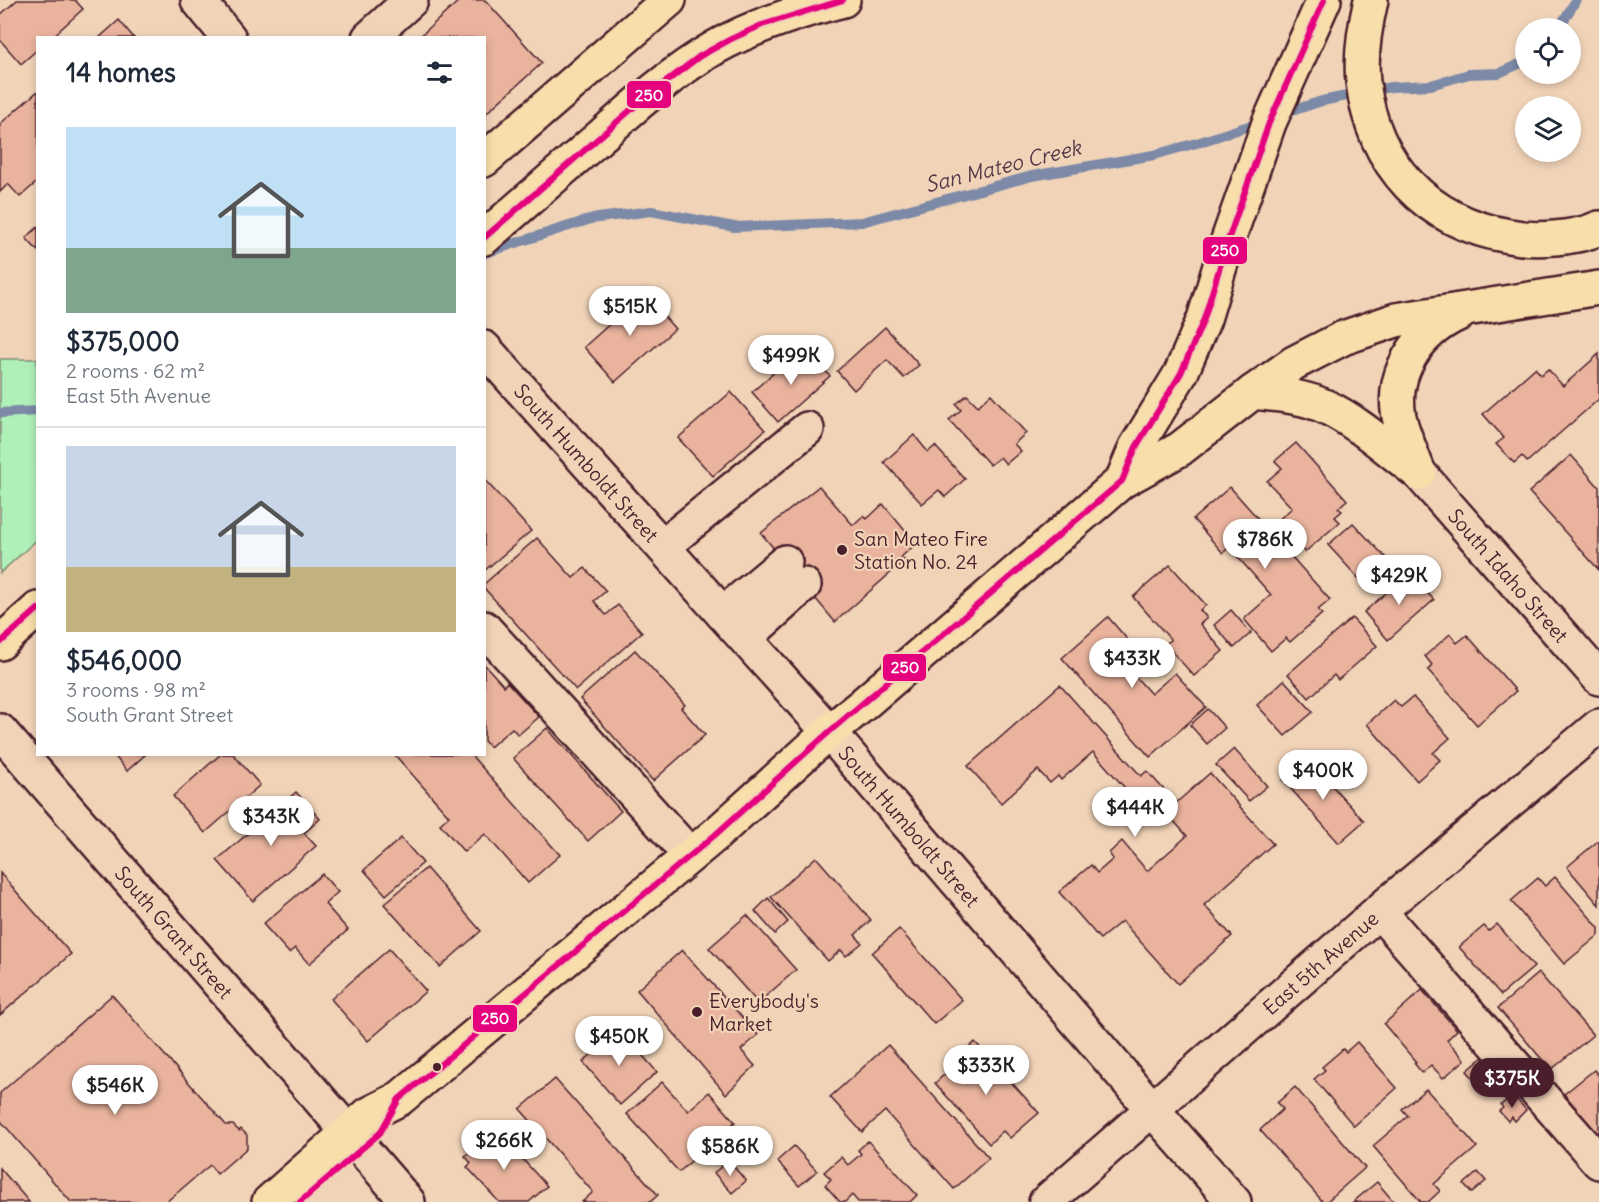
<!DOCTYPE html>
<meta charset="utf-8">
<style>
:root{--surface:#fff;--page:#f2f2f3;--text:#1f2937;--muted:#747a83;--line:#e0e1e3;--accent:#4a1f2b}
body{margin:0;font-family:Delius,sans-serif;background:var(--page);color:var(--text);height:100vh;display:flex;flex-direction:column;font-size:22px;white-space:nowrap}
*{box-sizing:border-box;margin:0}
p{font-size:20px;color:var(--muted)}
.icon{flex:none;width:33px;height:33px;fill:none;stroke:currentColor;stroke-width:2;stroke-linecap:round;stroke-linejoin:round}
.map{position:relative;flex:1;overflow:hidden}
.panel{position:absolute;left:36px;top:36px;width:450px;height:720px;display:flex;flex-direction:column;background:var(--surface);border-radius:0px;box-shadow:0 3px 9px #0003}
.panel>*{flex:none}
.buttons{position:absolute;left:1515px;top:18px;display:grid;gap:12px}
.buttons a{display:grid;place-items:center;width:66px;height:66px;border-radius:50%;background:var(--surface);box-shadow:0 3px 9px #0003;font-size:30px}
.price{position:absolute;translate:-50% -51px;padding:0 14px;border-radius:21px;background:#fff;color:#222;font-size:20px;line-height:39px;filter:drop-shadow(0 2px 3px #0008)}
.price::after{content:'';position:absolute;left:50%;top:36px;width:18px;height:14px;margin-left:-9px;background:inherit;clip-path:polygon(0 0,100% 0,50% 100%)}
.price.on{background:var(--accent);color:#fff}
ul{padding:0;list-style:none}
li{display:grid;align-content:center;gap:12px;height:318px;padding:0 30px}
li+li{border-top:2px solid var(--line)}
li span{display:grid;place-items:center;height:186px;border-radius:0px;color:#555}
li>.icon{margin-inline-start:auto}
span .icon{width:108px;height:108px;fill:#fffc;stroke-width:1}
li b{font-size:26px}
h2{display:flex;justify-content:space-between;align-items:center;height:72px;padding:0 30px;font-size:26px}
.map>svg:first-child{display:block}
</style>
<div class="map">
<svg width="1599" height="1202" viewBox="0 0 1599 1202">
<rect width="100%" height="100%" fill="#f1d4b8"/>
<filter id="ink" filterUnits="userSpaceOnUse"><feTurbulence type="fractalNoise" baseFrequency=".0167" numOctaves="2"/><feDisplacementMap in="SourceGraphic" scale="12" xChannelSelector="R" yChannelSelector="G"/><feConvolveMatrix kernelMatrix="1 2 1 2 8 2 1 2 1" color-interpolation-filters="sRGB"/></filter>
<g filter="url(#ink)">
<!-- green -->
<path fill="#aef0b8" stroke="#7c8872" stroke-width="1.5" d="M0 359H37L38 539 0 573Z"/>
<g fill="none" stroke-linecap="round" stroke-linejoin="round">
<!-- stream -->
<g stroke="#7b89a7" stroke-width="10">
<path d="M1559 28 1576 0"/>
<path d="M1279 115 1322 101 1391 87 1431 85 1469 74 1499 73 1526 61"/>
<path d="M485 253 591 219 651 211 734 227 862 222 1032 176 1154 155 1200 142 1264 121"/>
<path d="M0 413 38 411"/>
</g>
</g>
<!-- building -->
<g fill="#e9b39d" stroke="#4a1f2b" stroke-width="1.5">
<path d="M17 0H75L83 9 51 38H38V49L21 64 0 40V15Z"/>
<path d="M460 0H485L542 63 484 115V38H418Z"/>
<path d="M119 20 134 38H99Z"/>
<path d="M38 91V181L20 197 8 184 0 192V124Z"/>
<path d="M38 227V251L26 238Z"/>
<path d="M641 290 675 329 615 382 584 347 623 312 620 309Z"/>
<path d="M885 327 919 365 904 378 887 360 854 390 837 371Z"/>
<path d="M807 351 830 376 778 422 752 392 779 368 783 373Z"/>
<path d="M1599 354V399L1527 462 1522 456 1514 463 1496 444 1504 438 1483 414 1535 368 1541 375 1548 369 1563 386Z"/>
<path d="M731 392 765 430 713 476 678 438Z"/>
<path d="M991 394 1026 433 1014 444 1021 451 1006 464 1000 457 990 465 949 420 961 410 956 404 967 395 978 406Z"/>
<path d="M914 435 928 452 935 446 965 479 945 497 939 490 922 504 884 462Z"/>
<path d="M1296 443 1347 500 1338 508 1342 511 1335 517 1340 522 1305 552 1277 521 1292 508 1267 481 1282 468 1275 461Z"/>
<path d="M1571 455 1599 487V570L1529 492Z"/>
<path d="M484 479 531 531 484 571Z"/>
<path d="M819 486 853 525 864 515 867 519 883 504 916 544 901 557 905 560 835 622 761 533Z"/>
<path d="M1230 487 1330 600 1318 610 1322 614 1290 642 1286 638 1271 651 1244 619 1271 595 1229 547 1223 553 1193 519Z"/>
<path d="M1353 523 1386 558 1361 581 1328 545Z"/>
<path d="M537 538 573 578 585 568 606 591 594 601 606 615 618 605 642 632 576 690 484 588V584Z"/>
<path d="M1170 565 1206 605 1200 610 1207 618 1200 624 1223 651 1194 676 1165 644 1171 640 1133 597Z"/>
<path d="M1409 573 1434 600 1388 640 1364 612Z"/>
<path d="M1231 610 1251 633 1234 648 1214 625Z"/>
<path d="M1108 617 1140 654 1126 666 1151 694 1175 673 1206 707 1150 757 1062 658Z"/>
<path d="M1352 618 1377 646 1338 680 1334 675 1309 698 1288 674Z"/>
<path d="M1450 634 1457 643 1467 635 1516 691 1477 725 1428 670 1432 665 1425 656Z"/>
<path d="M635 650 685 705 681 708 705 735 653 781 580 699Z"/>
<path d="M484 664 504 686 507 682 539 717 518 735 512 728 490 747 484 741Z"/>
<path d="M1284 680 1313 712 1285 736 1257 705Z"/>
<path d="M1060 685 1141 776 1147 771 1176 803 1210 773 1273 844 1204 905 1232 936 1178 984 1122 921 1100 939 1059 892 1091 865 1097 873 1113 859 1109 853 1122 841 1147 871 1187 836 1151 795 1140 805 1093 752 1061 780 1058 776 1050 783 1038 770 1001 803 968 766Z"/>
<path d="M1413 697 1450 738 1433 753 1440 760 1417 781 1367 724 1394 700 1401 707Z"/>
<path d="M1208 709 1225 728 1207 744 1190 725Z"/>
<path d="M547 728 621 811 588 841 513 758Z"/>
<path d="M1234 749 1267 786 1249 801 1216 765Z"/>
<path d="M113 754H146L127 771Z"/>
<path d="M221 754H233L260 785 205 833 173 796Z"/>
<path d="M394 754H470L560 855 528 883 485 834 464 852 440 824 449 816Z"/>
<path d="M1307 758 1364 821 1339 843 1283 780Z"/>
<path d="M296 792 320 819 304 833 316 846 253 901 217 860Z"/>
<path d="M401 838 423 863 386 895 364 870Z"/>
<path d="M1599 840V905L1567 867Z"/>
<path d="M816 857 871 920 855 935 862 943 846 956 841 950 828 961 771 897Z"/>
<path d="M426 868 481 931 440 967 384 904Z"/>
<path d="M0 873 71 954 0 1015Z"/>
<path d="M322 874 338 892 325 904 348 930 309 964 295 948 289 953 263 924Z"/>
<path d="M1555 877 1599 928V935L1564 964 1511 901 1538 878 1545 886Z"/>
<path d="M768 898 788 922 775 934 755 911Z"/>
<path d="M747 915 796 970 758 1003 709 948Z"/>
<path d="M1497 924 1534 967 1501 995 1459 947 1484 926 1489 931Z"/>
<path d="M899 929 962 1000 934 1024 872 953Z"/>
<path d="M389 949 426 991 368 1041 331 999Z"/>
<path d="M682 950 758 1035 741 1050 755 1066 726 1094 637 990Z"/>
<path d="M1539 973 1593 1035 1551 1070 1498 1008Z"/>
<path d="M1422 990 1457 1030 1447 1040 1465 1060 1443 1078 1431 1065 1422 1073 1414 1063 1416 1062 1384 1024Z"/>
<path d="M112 995 226 1125H233L239 1131 241 1129 247 1135V1148L217 1174 210 1165 166 1202H71L0 1120V1093Z"/>
<path d="M607 1032H617L635 1051 637 1049 657 1072 620 1105 583 1062 595 1051 596 1043Z"/>
<path d="M975 1042 1039 1113 1010 1138 1003 1131 989 1144 935 1083 964 1057 961 1055Z"/>
<path d="M1357 1042 1397 1088 1354 1126 1314 1079 1325 1070 1322 1067 1343 1049 1346 1052Z"/>
<path d="M888 1045 989 1158 954 1189 885 1111 862 1132 830 1097Z"/>
<path d="M1487 1054 1506 1075 1486 1092 1467 1071Z"/>
<path d="M1594 1070 1599 1076V1135L1564 1094Z"/>
<path d="M555 1079 658 1195 650 1202H582L593 1192 520 1109Z"/>
<path d="M662 1082 688 1111 709 1092 735 1122 679 1172 627 1114Z"/>
<path d="M1295 1087 1365 1168 1326 1202H1323L1260 1130 1283 1109 1277 1103Z"/>
<path d="M1426 1089 1477 1147 1434 1184 1440 1191 1428 1202H1421L1373 1146 1408 1116 1402 1109Z"/>
<path d="M1513 1095 1526 1110 1515 1121 1512 1117 1508 1121 1499 1111 1503 1108 1501 1105Z"/>
<path d="M496 1130 547 1186 529 1202H499L467 1167 471 1163 465 1156Z"/>
<path d="M868 1141 917 1195 910 1202H858L852 1195 845 1202H840L825 1185 831 1179 824 1172 841 1157 848 1165 861 1154 858 1150Z"/>
<path d="M794 1146 817 1171 799 1186 777 1161Z"/>
<path d="M728 1160 746 1181 732 1193 714 1173Z"/>
<path d="M0 1168 29 1202H0Z"/>
<path d="M1478 1172 1486 1181 1472 1193 1464 1184Z"/>
<path d="M1377 1182 1394 1202H1353Z"/>
</g>
<g fill="none" stroke-linecap="round" stroke-linejoin="round">
<defs>
<g id="minor">
<path d="M198 0 229 38"/>
<path d="M369 38 411 0"/>
<path id="s1" d="M484 348 829 732 1152 1109 1234 1202"/>
<path id="s2" d="M1419 473 1599 678"/>
<path d="M663 546 807 429"/>
<path d="M723 614 785 562"/>
<path d="M484 628 690 855"/>
<path d="M745 638 804 585"/>
<path id="s3" d="M0 731 348 1132"/>
<path d="M1379 911 1599 1162"/>
<path d="M362 1149 408 1202"/>
<path id="s4" d="M1046 1202 1379 911 1599 726"/>
</g>
<g id="major">
<path d="M484 160 669 0"/>
<path d="M484 238C523 204 562 170 601 136 637 104 674 71 716 47 755 25 800 11 843 0"/>
<path d="M1122 481 1180 449 1253 392C1278 395 1303 396 1326 407 1357 421 1391 452 1419 473"/>
<path d="M0 643 38 609"/>
<path d="M269 1202 369 1114 399 1099 715 835 829 732 861 706 1122 481 1136 447 1181 373 1204 319 1227 243 1269 123 1324 0"/>
</g>
<g id="highway">
<path d="M1371 0C1365 26 1360 55 1363 82 1373 165 1427 222 1509 236 1534 241 1576 239 1599 228"/>
<path d="M1253 392 1294 363 1343 338 1396 320 1599 288"/>
<path d="M1419 473C1413 457 1406 441 1401 425 1387 376 1417 332 1460 313"/>
</g>
</defs>
<!-- minor casing -->
<use href="#minor" stroke="#4a1f2b" stroke-width="38"/>
<!-- major casing -->
<use href="#major" stroke="#4a1f2b" stroke-width="38"/>
<!-- highway casing -->
<use href="#highway" stroke="#4a1f2b" stroke-width="38"/>
<!-- minor -->
<use href="#minor" stroke="#f1d4b8" stroke-width="33"/>
<!-- major -->
<use href="#major" stroke="#f8deab" stroke-width="33"/>
<!-- highway -->
<use href="#highway" stroke="#f8deab" stroke-width="33"/>
<defs>
<g id="bus-1">
<path d="M484 238 642 100 700 56 731 39 762 25 843 0"/>
<path d="M0 643 38 609"/>
<path d="M300 1202 380 1133 399 1099 715 835 829 732 1122 481 1136 447 1181 373 1204 319 1227 243 1269 123 1324 0"/>
</g>
</defs>
<!-- bus-1 casing -->
<use href="#bus-1" stroke="#f1d4b8" stroke-width="10"/>
<!-- bus-1 -->
<use href="#bus-1" stroke="#e5007d" stroke-width="6"/>
</g>
</g>
<!-- markers -->
<g fill="#4a1f2b" stroke="#f1d4b8" stroke-width="2">
<circle cx="842" cy="550" r="6"/>
<circle cx="697" cy="1012" r="6"/>
<circle cx="437" cy="1067" r="5"/>
</g>
<g text-anchor="middle" dominant-baseline="central" stroke-width="4.5" stroke-linejoin="round" paint-order="stroke">
<!-- street labels -->
<g font-size="20" fill="#4a1f2b" stroke="#f1d4b8">
<text stroke="none"><textPath href="#s1" startOffset="154">South Humboldt Street</textPath></text>
<text stroke="none"><textPath href="#s2" startOffset="136">South Idaho Street</textPath></text>
<text stroke="none"><textPath href="#s1" startOffset="640">South Humboldt Street</textPath></text>
<text stroke="none"><textPath href="#s3" startOffset="266">South Grant Street</textPath></text>
<text stroke="none"><textPath href="#s4" startOffset="364">East 5th Avenue</textPath></text>
</g>
<!-- poi labels -->
<g font-size="20" fill="#4a1f2b" stroke="#f1d4b8" text-anchor="start">
<text x="854" y="538">San Mateo Fire<tspan x="854" dy="23">Station No. 24</tspan></text>
<text x="709" y="1000">Everybody's<tspan x="709" dy="23">Market</tspan></text>
</g>
<!-- water labels -->
<g font-size="21" font-style="italic" fill="#563a4a" stroke="#f1d4b8">
<text transform="translate(1003 166) rotate(-14)">San Mateo Creek</text>
</g>
</g>
<g stroke="#f1d4b8" stroke-width="2">
<rect x="626" y="80" width="46" height="29" rx="6" fill="#e5007d"/>
<rect x="1202" y="236" width="46" height="29" rx="6" fill="#e5007d"/>
<rect x="882" y="653" width="45" height="29" rx="6" fill="#e5007d"/>
<rect x="472" y="1004" width="46" height="29" rx="6" fill="#e5007d"/>
</g>
<g font-size="16" text-anchor="middle" font-weight="bold" fill="#fff">
<text x="649" y="101">250</text>
<text x="1225" y="256">250</text>
<text x="905" y="673">250</text>
<text x="495" y="1024">250</text>
</g>
</svg>
<div class="buttons">
<a><svg class="icon" aria-label="locate" viewBox="0 0 24 24"><circle cx="12" cy="12" r="6"/><path d="M12 2v4M12 18v4M2 12h4M18 12h4"/></svg></a>
<a><svg class="icon" aria-label="layers" viewBox="0 0 24 24"><path d="M12 4l9 5-9 5-9-5zM3 14l9 5 9-5"/></svg></a>
</div>
<b class="price" style="left:630px;top:337px">$515K</b>
<b class="price" style="left:791px;top:386px">$499K</b>
<b class="price" style="left:1265px;top:570px">$786K</b>
<b class="price" style="left:1399px;top:606px">$429K</b>
<b class="price" style="left:1132px;top:689px">$433K</b>
<b class="price" style="left:1323px;top:801px">$400K</b>
<b class="price" style="left:1135px;top:838px">$444K</b>
<b class="price" style="left:271px;top:847px">$343K</b>
<b class="price" style="left:619px;top:1067px">$450K</b>
<b class="price" style="left:986px;top:1096px">$333K</b>
<b class="price on" style="left:1512px;top:1109px">$375K</b>
<b class="price" style="left:115px;top:1116px">$546K</b>
<b class="price" style="left:504px;top:1171px">$266K</b>
<b class="price" style="left:730px;top:1177px">$586K</b>
<section class="panel">
<h2>14 homes<svg class="icon" aria-label="filters" viewBox="0 0 24 24"><path d="M4 7h16M4 17h16"/><circle cx="9" cy="7" r="2"/><circle cx="15" cy="17" r="2"/></svg></h2>
<ul>
<li><span style="background:linear-gradient(#bfe0f5 65%,#7fa58c 0)"><svg class="icon" aria-label="home" viewBox="0 0 24 24"><path d="M3 11l9-7 9 7M6 9v11h12V9"/></svg></span><div><b>$375,000</b><p>2 rooms · 62 m²</p><p>East 5th Avenue</p></div></li>
<li><span style="background:linear-gradient(#c9d6e8 65%,#c2b280 0)"><svg class="icon" aria-label="home" viewBox="0 0 24 24"><path d="M3 11l9-7 9 7M6 9v11h12V9"/></svg></span><div><b>$546,000</b><p>3 rooms · 98 m²</p><p>South Grant Street</p></div></li>
</ul>
</section>
</div>
